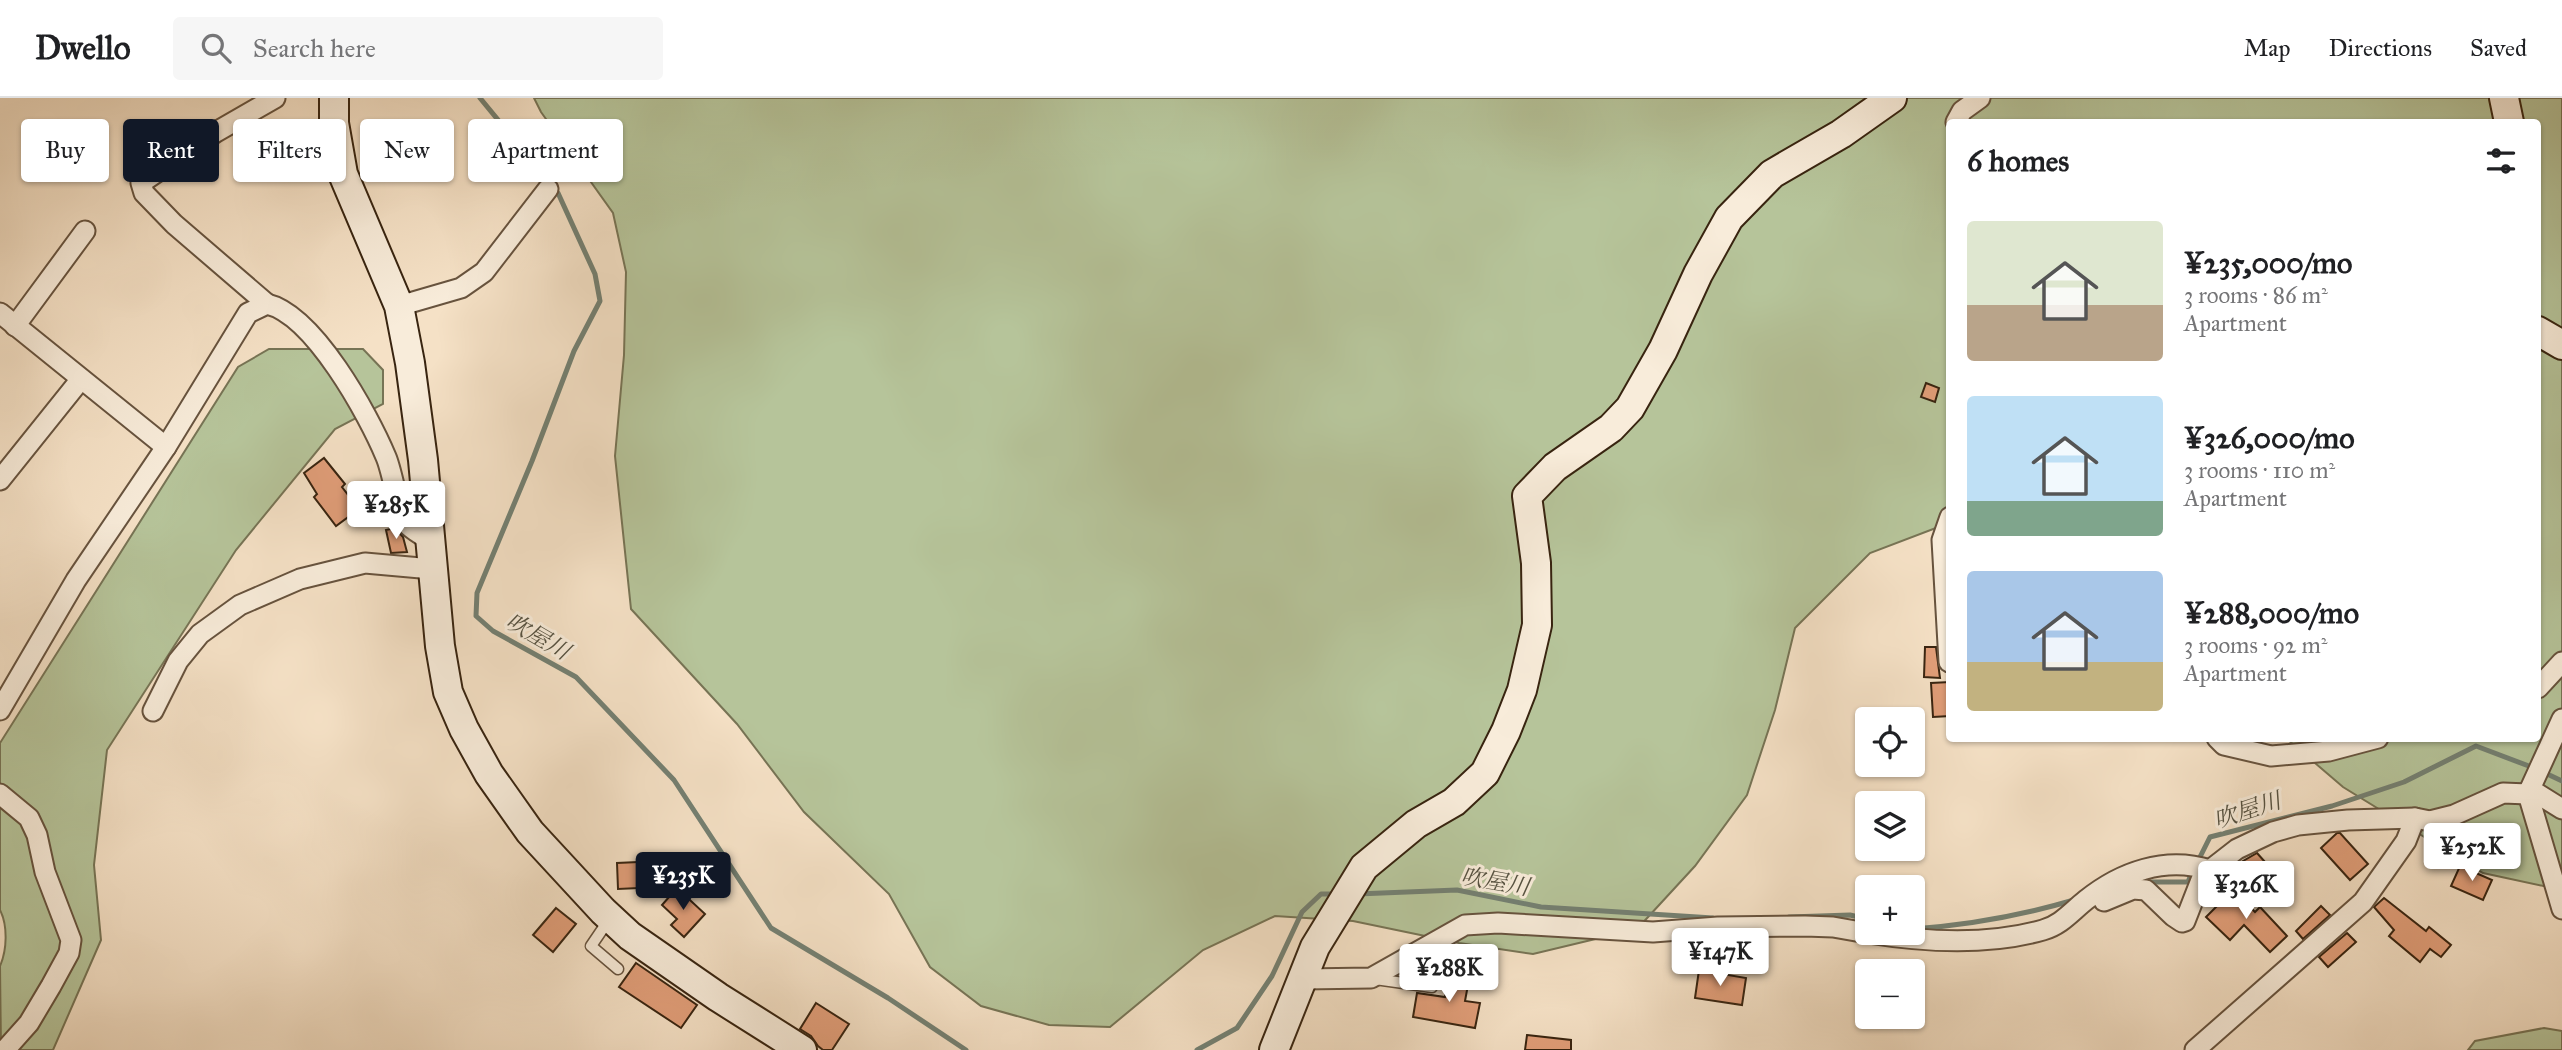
<!DOCTYPE html>
<meta charset="utf-8">
<style>
:root{--surface:#fff;--page:#f6f6f6;--text:#202124;--muted:#757577;--line:#e0e0e0;--accent:#111827}
body{margin:0;font-family:"IM FELL Great Primer","Noto Serif JP",serif;background:var(--page);color:var(--text);height:100vh;display:flex;flex-direction:column;font-size:26px;white-space:nowrap}
*{box-sizing:border-box;margin:0}
p{font-size:23px;color:var(--muted)}
.icon{flex:none;width:38px;height:38px;fill:none;stroke:currentColor;stroke-width:2;stroke-linecap:round;stroke-linejoin:round}
.map{position:relative;flex:1;overflow:hidden}
.panel{position:absolute;left:1946px;top:21px;width:595px;height:623px;display:flex;flex-direction:column;background:var(--surface);border-radius:7px;box-shadow:0 2px 5px #0004}
.panel>*{flex:none}
.guide{position:absolute;left:21px;top:21px;width:665px;height:63px;display:flex;gap:14px}
.tools{position:absolute;left:1855px;top:609px;display:grid;gap:14px}
.tools a{display:grid;place-items:center;width:70px;height:70px;border-radius:7px;background:var(--surface);box-shadow:0 2px 5px #0004;font-size:35px}
.price{position:absolute;translate:-50% -60px;padding:0 16px;border-radius:7px;background:#fff;color:#222;font-size:23px;line-height:46px;filter:drop-shadow(0 2px 4px #0008)}
.price::after{content:'';position:absolute;left:50%;top:42px;width:21px;height:16px;margin-left:-10px;background:inherit;clip-path:polygon(0 0,100% 0,50% 100%)}
.price.on{background:var(--accent);color:#fff}
ul{padding:0;list-style:none}
li{display:flex;align-items:center;gap:21px;height:175px;padding:0 21px}
li span{display:grid;place-items:center;flex:none;width:196px;height:140px;border-radius:7px;color:#555}
li>.icon{margin-inline-start:auto}
span .icon{width:84px;height:84px;fill:#fffc;stroke-width:1}
li b{font-size:30px}
h2{display:flex;justify-content:space-between;align-items:center;height:84px;padding:0 21px;font-size:30px}
.pill{padding:0 24px;border-radius:7px;background:var(--surface);box-shadow:0 2px 5px #0004;font-size:24px;line-height:63px}
.pill.on{background:var(--accent);color:#fff}
header{display:flex;align-items:center;gap:42px;box-sizing:border-box;height:98px;padding:0 35px;background:var(--surface);border-bottom:2px solid var(--line)}
header strong{font-size:33px}
nav{display:flex;gap:38px;margin-inline-start:auto;font-size:24px}
.search{width:490px;height:63px;background:var(--page);display:flex;align-items:center;gap:18px;box-sizing:border-box;padding:0 24px;border-radius:7px;color:var(--muted);font-size:26px}
.map>svg:first-child{display:block}
</style>
<header>
<strong>Dwello</strong>
<div class="search"><svg class="icon" aria-label="search" viewBox="0 0 24 24"><circle cx="10" cy="10" r="6"/><path d="M15 15l6 6"/></svg>Search here</div>
<nav><a>Map</a><a>Directions</a><a>Saved</a></nav>
</header>
<div class="map">
<svg width="2562" height="952" viewBox="0 0 2562 952">
<rect width="100%" height="100%" fill="#f5e1c6"/>
<filter id="stains"><feTurbulence type="fractalNoise" baseFrequency=".00286" numOctaves="4"/><feColorMatrix values="0 0 0 0 .2 0 0 0 0 .09 0 0 0 0 .02 0 0 0 .5 -.17"/></filter>
<radialGradient id="worn" r=".72"><stop offset=".6" stop-color="#630" stop-opacity="0"/><stop offset="1" stop-color="#630" stop-opacity=".3"/></radialGradient>
<!-- green -->
<g fill="#b6c49a" stroke="#777455" stroke-width="2">
<path d="M534 0H2562V792L2483 775 2343 689 2287 641 2538 640V24H1950L1949 425 1870 455 1795 530 1775 612 1747 697 1695 768 1637 831 1533 856 1459 845 1353 823 1275 818 1203 852 1110 929 1049 927 981 908 930 869 889 796 804 714 737 626 631 511 615 358 624 257 626 174 613 115 541 14Z"/>
<path d="M269 251H363L383 272V306L335 331 236 452 107 652 94 767 101 842 53 952H1L0 868C7 852 8 828 0 812V645L238 269Z"/>
<path d="M2544 930 2562 933V952H2468L2475 943Z"/>
</g>
<g fill="none" stroke-linecap="round" stroke-linejoin="round">
<!-- stream -->
<g stroke="#748072" stroke-width="5">
<path d="M480 0 558 95 595 176 600 203 574 253 532 363 477 495 476 518 493 533 576 579 674 682 771 830 888 900 966 952"/>
<path d="M2543 674 2562 683"/>
<path d="M2198 763 2210 739 2332 708 2404 684 2476 648 2534 670"/>
<path d="M2144 784H2188L2193 772"/>
<path d="M1357 796 1457 792 1541 809 1713 820"/>
<path d="M1789 819 1850 817 1867 821"/>
<path d="M1913 831C1968 827 2020 818 2074 802"/>
<path d="M1197 952 1237 930 1272 878 1302 814 1321 796H1337"/>
</g>
</g>
<!-- building -->
<g fill="#e19e79" stroke="#382410" stroke-width="2">
<path d="M1926 285 1939 290 1935 304 1921 299Z"/>
<path d="M324 360 345 386 342 389 359 411 336 428 314 399 317 396 304 375Z"/>
<path d="M395 430 403 439 407 454 391 455 386 432Z"/>
<path d="M1925 549H1936L1940 580 1924 579Z"/>
<path d="M1950 584V618L1933 619 1931 585Z"/>
<path d="M2337 735H2340L2368 766 2350 782 2321 750Z"/>
<path d="M2257 755 2265 764 2249 778 2238 766Z"/>
<path d="M660 763 661 789 618 791 617 765Z"/>
<path d="M2460 768 2492 782 2483 802 2451 788Z"/>
<path d="M677 790 705 816 684 839 671 827 677 821 662 807Z"/>
<path d="M2233 792 2255 814 2260 809 2287 838 2270 854 2244 827 2230 842 2206 819Z"/>
<path d="M2384 800 2426 833 2429 829 2451 847 2441 859 2430 851 2420 864 2389 838 2394 832 2374 809Z"/>
<path d="M2321 808 2330 817 2303 841 2296 833Z"/>
<path d="M556 810 576 826 553 854 533 837Z"/>
<path d="M2347 835 2356 844 2328 869 2319 859Z"/>
<path d="M636 865 697 907 681 930 619 889Z"/>
<path d="M1450 872 1470 876 1465 903 1480 905 1475 930 1413 919 1417 895 1445 899Z"/>
<path d="M1699 872 1746 880 1742 907 1695 900Z"/>
<path d="M816 905 849 926 832 952H823L818 948 811 938 800 931Z"/>
<path d="M1527 937 1571 942V952H1525Z"/>
</g>
<g fill="none" stroke-linecap="round" stroke-linejoin="round">
<defs>
<g id="lane">
<path d="M608 823 591 848 618 871"/>
<path d="M1375 881 1432 889"/>
</g>
<g id="street">
<path d="M1956 24 1962 13 1980 0"/>
<path d="M267 206 174 126 144 95 141 85 216 34 275 0"/>
<path d="M399 208 461 190 484 174 548 91"/>
<path d="M0 215 166 349"/>
<path d="M15 228 85 133"/>
<path d="M0 382 81 281"/>
<path d="M1949 564 1942 442 1950 419"/>
<path d="M2538 590 2562 564"/>
<path d="M0 612 76 482 166 349 248 215 267 206C314 217 368 316 386 359 393 375 398 415 407 426 412 432 422 437 429 442"/>
<path d="M153 613 178 563 200 536 240 507 300 481 365 465 432 471"/>
<path d="M2562 621 2530 691 2562 711"/>
<path d="M2217 640 2224 647 2271 658 2329 653 2378 640"/>
<path d="M2530 691 2528 696 2562 811"/>
<path d="M0 696 29 720 37 737 45 774 71 842 69 855 51 888 29 925 5 952"/>
<path d="M2104 803 2133 791 2146 792 2173 818 2182 824 2185 823 2201 782 2210 772 2237 751 2273 734 2298 727 2348 722 2415 720 2430 723 2454 717 2503 695 2528 696"/>
<path d="M1868 835C1924 844 1987 848 2043 832 2061 827 2071 814 2086 802 2121 774 2165 758 2210 772"/>
<path d="M1304 881 1371 880 1465 827 1498 825 1653 834 1718 829 1805 828 1833 829 1867 835"/>
<path d="M2195 952 2363 804 2406 743 2415 720"/>
</g>
<g id="secondary">
<path d="M334 0V25L343 76 399 208 410 265 423 362 440 548 448 594 464 631 489 676 530 734 603 813 630 838 718 899 802 952"/>
<path d="M2504 0 2509 24"/>
<path d="M2538 233 2562 247"/>
<path d="M1274 952 1315 849 1364 769 1416 726 1454 704 1485 675 1506 633 1522 592 1537 527 1536 465 1527 398 1555 369 1611 330 1630 310 1663 252 1698 176 1729 120 1772 76 1841 36 1892 0"/>
</g>
</defs>
<!-- lane casing -->
<use href="#lane" stroke="#67533e" stroke-width="13"/>
<!-- street casing -->
<use href="#street" stroke="#67533e" stroke-width="23"/>
<!-- secondary casing -->
<use href="#secondary" stroke="#382410" stroke-width="32"/>
<!-- lane -->
<use href="#lane" stroke="#f8ecda" stroke-width="10"/>
<!-- street -->
<use href="#street" stroke="#f8ecda" stroke-width="19"/>
<!-- secondary -->
<use href="#secondary" stroke="#f8ecda" stroke-width="28"/>
</g>
<g text-anchor="middle" dominant-baseline="central" stroke-width="6" stroke-linejoin="round" paint-order="stroke">
<!-- water labels -->
<g font-size="23" font-style="italic" fill="#565241" stroke="#f8ecda">
<text transform="translate(538 538) rotate(30)">吹屋川</text>
<text transform="translate(2247 712) rotate(-18)">吹屋川</text>
<text transform="translate(1495 783) rotate(10)">吹屋川</text>
</g>
</g>
<rect width="100%" height="100%" filter="url(#stains)"/>
<rect width="100%" height="100%" fill="url(#worn)"/>
</svg>
<div class="tools">
<a><svg class="icon" aria-label="locate" viewBox="0 0 24 24"><circle cx="12" cy="12" r="6"/><path d="M12 2v4M12 18v4M2 12h4M18 12h4"/></svg></a>
<a><svg class="icon" aria-label="layers" viewBox="0 0 24 24"><path d="M12 4l9 5-9 5-9-5zM3 14l9 5 9-5"/></svg></a>
<a>+</a>
<a>−</a>
</div>
<b class="price" style="left:396px;top:443px">¥285K</b>
<b class="price" style="left:2472px;top:785px">¥252K</b>
<b class="price on" style="left:683px;top:814px">¥235K</b>
<b class="price" style="left:2246px;top:823px">¥326K</b>
<b class="price" style="left:1720px;top:890px">¥147K</b>
<b class="price" style="left:1449px;top:906px">¥288K</b>
<div class="guide">
<a class="pill">Buy</a>
<a class="pill on">Rent</a>
<a class="pill">Filters</a>
<a class="pill">New</a>
<a class="pill">Apartment</a>
</div>
<section class="panel">
<h2>6 homes<svg class="icon" aria-label="filters" viewBox="0 0 24 24"><path d="M4 7h16M4 17h16"/><circle cx="9" cy="7" r="2"/><circle cx="15" cy="17" r="2"/></svg></h2>
<ul>
<li><span style="background:linear-gradient(#dfe7d0 60%,#b9a48a 0)"><svg class="icon" aria-label="home" viewBox="0 0 24 24"><path d="M3 11l9-7 9 7M6 9v11h12V9"/></svg></span><div><b>¥235,000/mo</b><p>3 rooms · 86 m²</p><p>Apartment</p></div></li>
<li><span style="background:linear-gradient(#bfe0f5 75%,#7fa58c 0)"><svg class="icon" aria-label="home" viewBox="0 0 24 24"><path d="M3 11l9-7 9 7M6 9v11h12V9"/></svg></span><div><b>¥326,000/mo</b><p>3 rooms · 110 m²</p><p>Apartment</p></div></li>
<li><span style="background:linear-gradient(#a9c7e8 65%,#c2b280 0)"><svg class="icon" aria-label="home" viewBox="0 0 24 24"><path d="M3 11l9-7 9 7M6 9v11h12V9"/></svg></span><div><b>¥288,000/mo</b><p>3 rooms · 92 m²</p><p>Apartment</p></div></li>
</ul>
</section>
</div>
